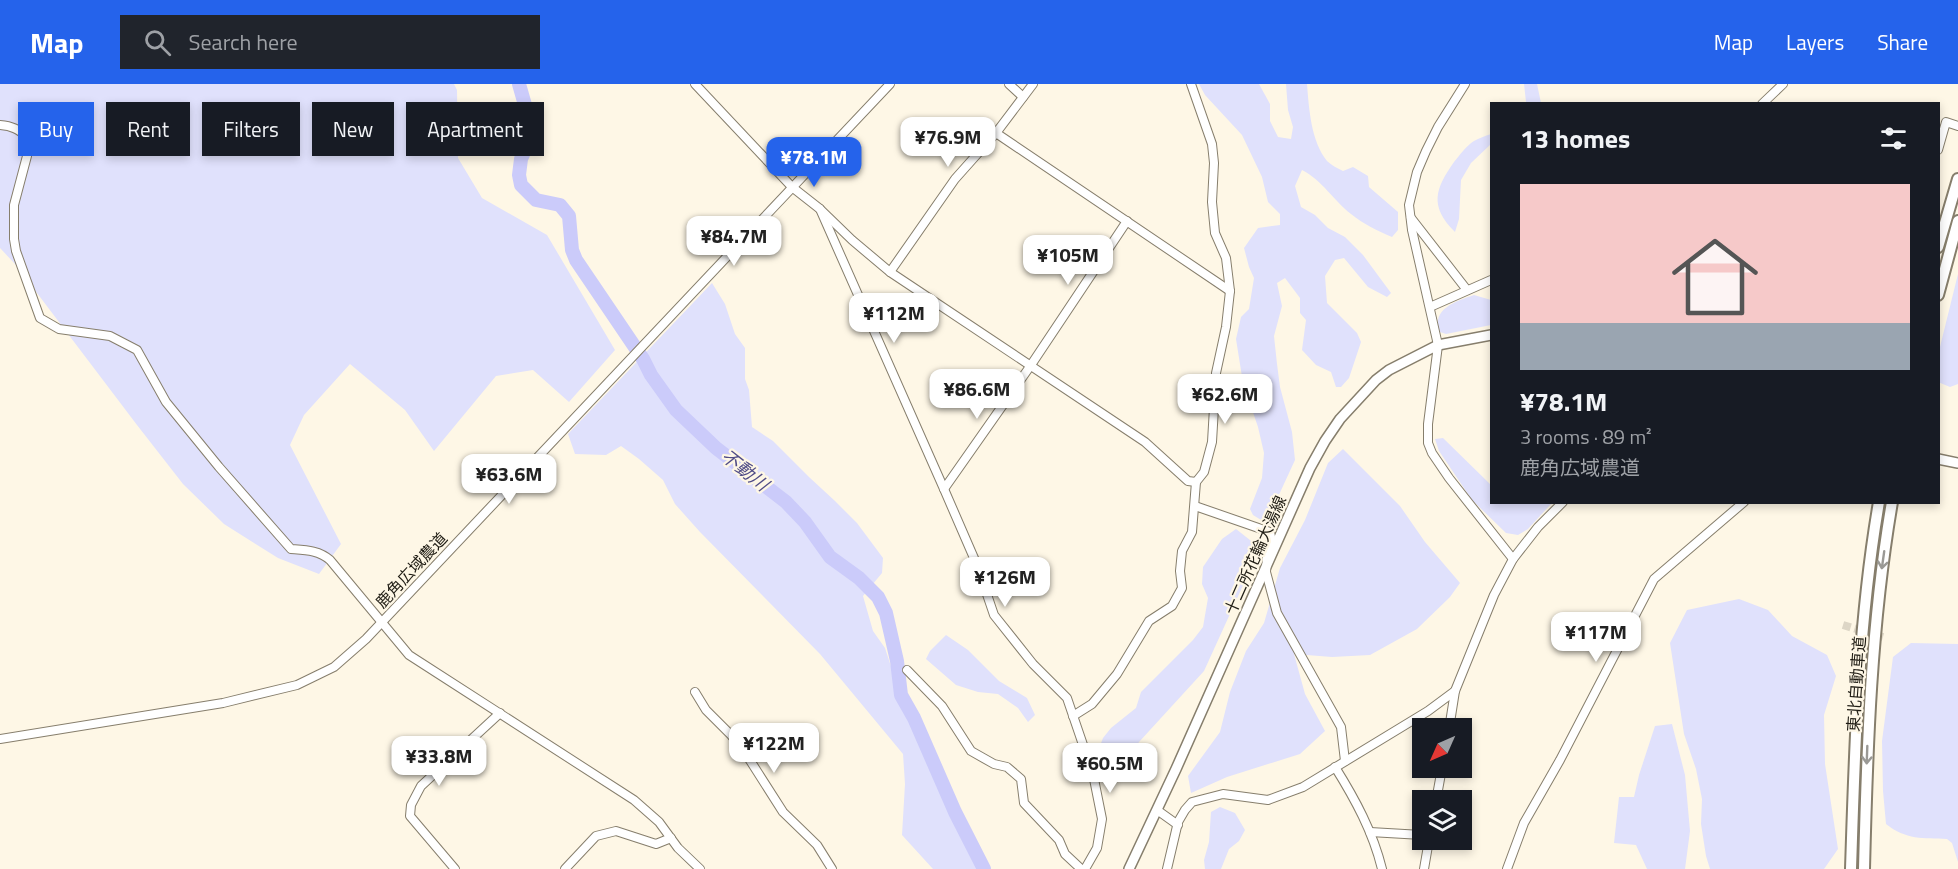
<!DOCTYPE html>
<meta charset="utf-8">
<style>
:root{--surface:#171b24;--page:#20242c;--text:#f1f3f6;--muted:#9ea1a6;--accent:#2563eb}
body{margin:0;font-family:"Titillium Web","Noto Sans JP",sans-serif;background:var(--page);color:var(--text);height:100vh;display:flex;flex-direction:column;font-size:22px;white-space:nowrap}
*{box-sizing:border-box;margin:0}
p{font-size:20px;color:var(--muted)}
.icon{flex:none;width:33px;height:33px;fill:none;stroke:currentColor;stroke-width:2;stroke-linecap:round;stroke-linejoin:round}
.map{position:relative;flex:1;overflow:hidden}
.panel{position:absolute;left:1490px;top:18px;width:450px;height:402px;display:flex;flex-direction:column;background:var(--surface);border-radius:0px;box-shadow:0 3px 9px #0003}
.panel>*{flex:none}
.top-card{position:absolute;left:18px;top:18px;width:570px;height:54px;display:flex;gap:12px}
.needle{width:39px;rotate:225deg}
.controls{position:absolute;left:1412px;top:634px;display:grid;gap:12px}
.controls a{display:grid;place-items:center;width:60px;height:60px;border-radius:0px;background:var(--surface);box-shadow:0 3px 9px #0003;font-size:30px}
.price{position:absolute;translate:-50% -51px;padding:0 14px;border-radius:12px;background:#fff;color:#222;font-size:20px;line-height:39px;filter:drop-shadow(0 2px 3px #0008)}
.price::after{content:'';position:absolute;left:50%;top:36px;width:18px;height:14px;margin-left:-9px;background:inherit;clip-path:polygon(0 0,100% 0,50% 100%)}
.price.selected{background:var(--accent);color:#fff}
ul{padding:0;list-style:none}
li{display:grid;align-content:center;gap:12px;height:318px;padding:0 30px}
li span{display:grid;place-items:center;height:186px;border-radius:0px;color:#555}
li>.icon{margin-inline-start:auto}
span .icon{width:108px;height:108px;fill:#fffc;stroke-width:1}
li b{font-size:26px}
h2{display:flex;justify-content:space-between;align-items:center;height:72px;padding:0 30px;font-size:26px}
.tag{padding:0 21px;border-radius:0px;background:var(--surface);box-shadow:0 3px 9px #0003;font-size:21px;line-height:54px}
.tag.selected{background:var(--accent);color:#fff}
header{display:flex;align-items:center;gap:36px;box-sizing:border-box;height:84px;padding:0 30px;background:var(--accent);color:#fff}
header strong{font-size:28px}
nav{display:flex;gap:33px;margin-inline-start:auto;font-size:21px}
.search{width:420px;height:54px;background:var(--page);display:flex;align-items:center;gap:15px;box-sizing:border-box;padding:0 21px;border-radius:0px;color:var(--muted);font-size:22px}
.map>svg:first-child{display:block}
</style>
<header>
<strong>Map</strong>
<div class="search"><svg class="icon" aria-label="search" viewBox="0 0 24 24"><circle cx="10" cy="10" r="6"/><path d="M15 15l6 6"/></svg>Search here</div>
<nav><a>Map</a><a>Layers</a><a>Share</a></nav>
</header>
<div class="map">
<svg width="1958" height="785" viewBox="0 0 1958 785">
<rect width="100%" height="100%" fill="#fef7e6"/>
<!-- green -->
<g fill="#e0e1fc">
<path d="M0 0H454L457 6 458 74 482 114 547 151 615 266 569 318 533 286 496 292 434 367 405 326 350 280 304 331 290 361 341 460 319 490 278 474 224 440 183 400 137 341 15 180 0 164Z"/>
<path d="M1199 0H1259L1270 20V37L1278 53 1291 55 1293 43 1288 26 1286 0H1307C1309 25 1311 57 1327 77 1331 81 1337 84 1343 87L1353 83 1368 92 1369 103 1398 128V146L1392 153C1378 147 1363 140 1351 130 1334 117 1322 96 1302 86L1295 102 1301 123 1315 131 1328 144 1345 153 1363 171 1391 209 1387 213 1368 203 1344 174 1335 176 1325 192 1327 219 1357 249 1361 258 1349 294 1341 303H1336L1331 288 1316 281 1302 266 1306 236 1300 229V214L1285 194 1277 199 1282 222 1274 252 1277 280 1280 303 1292 348 1295 376 1266 439 1253 431 1250 425 1262 394 1264 369 1258 343 1243 299 1236 255 1241 233 1249 225 1254 194 1249 183 1244 164 1258 144 1280 141V130L1268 118 1262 93 1242 51 1205 11Z"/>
<path d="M1524 0H1537L1541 19H1524L1526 18Z"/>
<path d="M1491 50V60L1471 79 1461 96 1459 135 1455 148C1429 122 1435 105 1454 78 1460 71 1466 62 1474 57 1479 54 1485 52 1491 50Z"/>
<path d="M1958 190V300L1950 303 1938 298V271Z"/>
<path d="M712 199 725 220 735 250 745 264V295L749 306 752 343 773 357 809 393 835 417 857 439 883 474 882 489 863 512 873 547 885 564 899 607 979 785H933L902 751 905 700 903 670 820 570 700 448 675 420 663 396 639 375 621 362 606 371 575 370 568 350Z"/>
<path d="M1474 211 1491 216V241L1446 250 1440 248C1430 225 1457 217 1474 211Z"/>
<path d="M1443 354 1491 401V418L1552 419 1551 420 1528 445 1518 451 1506 449 1472 416 1439 367 1435 355Z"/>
<path d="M1343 365 1400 422 1425 458 1460 499 1450 513 1417 545 1370 571 1332 573 1294 570 1305 610 1325 647 1300 670 1227 693 1191 709 1188 692 1220 648 1230 608 1246 567 1264 539 1280 484 1305 436 1328 379Z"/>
<path d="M1236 445 1260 464 1204 587 1139 658 1131 670 1127 689 1115 687 1103 676 1100 662 1103 654 1111 644 1136 624 1141 608 1193 556 1203 543 1208 514 1202 500 1203 483 1222 455Z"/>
<path d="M1739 515 1768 526 1792 552 1827 571 1836 592 1824 631 1825 680 1838 765 1824 785H1710L1706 772 1701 740 1702 715 1696 685 1684 650 1670 559 1687 526Z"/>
<path d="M946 551 968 566 999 597 1027 614 1035 631 1028 638 1018 624 998 610 978 608 956 601 926 575 930 567Z"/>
<path d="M1911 559 1958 560V778L1952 759 1947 755C1923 754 1906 756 1886 740L1883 707 1882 657 1893 573Z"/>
<path d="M1672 640 1685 691 1690 747 1685 785H1647L1636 761 1614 759 1619 713H1634L1639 691 1655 642Z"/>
<path d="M1220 723 1235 729 1245 746 1239 757 1229 765 1221 785H1205L1204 776 1209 758 1211 728Z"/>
</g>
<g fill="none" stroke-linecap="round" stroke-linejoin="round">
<!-- river -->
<path stroke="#cbcbfa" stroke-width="14" d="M519 0 529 35 530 50 528 59 521 75 519 91 521 101 536 116 560 121 569 132 572 166 576 176 643 275 651 291 676 326 716 364 786 418 805 438 830 473 859 494 878 513 886 529 897 577 901 611 914 634 955 728 984 785"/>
<!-- minor-tunnel -->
<path stroke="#ddd6c6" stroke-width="8" stroke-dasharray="8 4" stroke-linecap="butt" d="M1843 541 1883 553"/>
<defs>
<g id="minor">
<path d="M695 0 792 103 820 125 852 156 890 188 1145 358 1188 397 1196 398"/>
<path d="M1009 0 1023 13"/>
<path d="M1465 0 1438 43 1426 67 1417 88 1409 121 1412 146 1438 261 1428 340V359L1432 369 1449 394 1513 475"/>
<path d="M1762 20 1783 0"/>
<path d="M0 41C12 42 18 45 27 53V72L14 121V155L16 167 40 234 59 245 110 252 137 266 166 318 219 383 291 465C305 466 319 466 330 476L409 571 634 716 659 738 678 764 700 785"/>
<path d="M996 49 1230 207"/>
<path d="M1938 66 1946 38 1958 42"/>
<path d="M820 125 944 405 977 481 994 531 1033 580 1067 614 1093 690 1102 735 1097 764 1085 785"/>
<path d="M1411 134 1467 206"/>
<path d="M890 188 955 95 996 49 1033 0"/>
<path d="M1430 223 1491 196"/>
<path d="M944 405 1031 281 1127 137"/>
<path d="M1195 422 1270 448 1271 453 1267 472 1266 488 1277 529 1341 643 1345 677"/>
<path d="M907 586 942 622 971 667 994 680 1007 683 1021 695 1024 719 1059 756 1065 770 1081 785"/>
<path d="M695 608 706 626 731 651 746 670 783 728 817 761 832 785"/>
<path d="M1073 632 1092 620 1117 590 1149 537 1172 522 1182 504 1180 487 1182 467 1192 448 1196 398 1204 388 1212 358 1216 289 1226 243 1230 207 1226 174 1215 149 1212 118 1214 79 1212 60 1191 0"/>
<path d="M1449 645 1455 607 1494 511 1513 475 1538 443 1563 418"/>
<path d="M0 655 223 619 297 601 334 583 366 555 890 0"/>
<path d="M1335 683C1355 715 1373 748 1382 785"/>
<path d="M1436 717 1442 684"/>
<path d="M1157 726 1178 741"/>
<path d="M1370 748 1422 751"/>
<path d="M455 785 410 732 411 721 421 702 500 629"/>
<path d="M565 785 596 752 616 747 656 760 671 754"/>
<path d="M1167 785 1178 738 1185 726 1192 718 1223 710 1268 716 1303 703 1428 627 1455 607"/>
<path d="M1424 785 1429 756"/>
<path d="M1507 785 1524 739 1560 676 1654 495 1744 418"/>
</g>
<g id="major">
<path d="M1938 375 1958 379"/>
<path d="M1129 785 1176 685 1310 384 1325 357 1340 335 1376 296 1389 286 1438 261 1491 251"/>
</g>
<g id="highway">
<path d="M1938 163 1958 95"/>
<path d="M1938 211 1958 137"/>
<path d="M1851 785C1855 662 1858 540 1879 418"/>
<path d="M1864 785C1867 662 1871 540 1892 418"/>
</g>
</defs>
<!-- minor casing -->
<use href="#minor" stroke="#867e6c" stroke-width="10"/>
<!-- major casing -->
<use href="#major" stroke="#867e6c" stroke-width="12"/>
<!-- highway casing -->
<use href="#highway" stroke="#867e6c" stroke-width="14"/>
<!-- minor -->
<use href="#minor" stroke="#fff" stroke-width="8"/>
<!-- major -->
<use href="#major" stroke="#fff" stroke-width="9"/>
<!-- highway -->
<use href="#highway" stroke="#fff" stroke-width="10"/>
</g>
<!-- one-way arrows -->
<defs><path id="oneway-shaft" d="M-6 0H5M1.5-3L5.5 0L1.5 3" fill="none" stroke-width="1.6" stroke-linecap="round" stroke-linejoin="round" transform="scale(1.5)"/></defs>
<g stroke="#9a9995">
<use href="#oneway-shaft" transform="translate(1883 476) rotate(98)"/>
<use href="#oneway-shaft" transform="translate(1867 671) rotate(92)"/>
</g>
<g text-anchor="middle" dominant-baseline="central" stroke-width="4.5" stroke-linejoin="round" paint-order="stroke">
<!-- street labels -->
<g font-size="16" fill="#1f1c14" stroke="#fef7e6">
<text transform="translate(1255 471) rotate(-66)">十二所花輪大湯線</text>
<text transform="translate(411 486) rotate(-47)">鹿角広域農道</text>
<text transform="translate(1856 600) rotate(-86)">東北自動車道</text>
</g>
<!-- water labels -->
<g font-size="18" font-style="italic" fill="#504c87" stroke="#fef7e6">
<text transform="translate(745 386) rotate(38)">不動川</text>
</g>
</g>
</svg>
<div class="controls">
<a><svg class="needle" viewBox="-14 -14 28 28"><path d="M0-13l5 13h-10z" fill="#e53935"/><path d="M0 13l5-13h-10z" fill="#9ea1a6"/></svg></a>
<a><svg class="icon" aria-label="layers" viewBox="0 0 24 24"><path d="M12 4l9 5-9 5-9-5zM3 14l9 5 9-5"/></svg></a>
</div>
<b class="price" style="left:948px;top:84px">¥76.9M</b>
<b class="price selected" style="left:814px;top:104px">¥78.1M</b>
<b class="price" style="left:734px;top:183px">¥84.7M</b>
<b class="price" style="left:1068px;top:202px">¥105M</b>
<b class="price" style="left:894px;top:260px">¥112M</b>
<b class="price" style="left:977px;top:336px">¥86.6M</b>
<b class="price" style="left:1225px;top:341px">¥62.6M</b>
<b class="price" style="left:509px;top:421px">¥63.6M</b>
<b class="price" style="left:1005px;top:524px">¥126M</b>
<b class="price" style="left:1596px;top:579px">¥117M</b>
<b class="price" style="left:774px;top:690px">¥122M</b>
<b class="price" style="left:439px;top:703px">¥33.8M</b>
<b class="price" style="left:1110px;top:710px">¥60.5M</b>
<div class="top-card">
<a class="tag selected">Buy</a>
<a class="tag">Rent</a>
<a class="tag">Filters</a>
<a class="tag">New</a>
<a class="tag">Apartment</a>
</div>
<section class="panel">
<h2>13 homes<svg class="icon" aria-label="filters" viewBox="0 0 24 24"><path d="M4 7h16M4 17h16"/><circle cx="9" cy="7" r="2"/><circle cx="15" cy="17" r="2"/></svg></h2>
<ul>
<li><span style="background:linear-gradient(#f6c9c9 75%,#9aa5b1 0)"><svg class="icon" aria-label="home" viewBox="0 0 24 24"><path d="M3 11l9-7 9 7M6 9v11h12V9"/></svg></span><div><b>¥78.1M</b><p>3 rooms · 89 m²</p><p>鹿角広域農道</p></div></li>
</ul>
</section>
</div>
